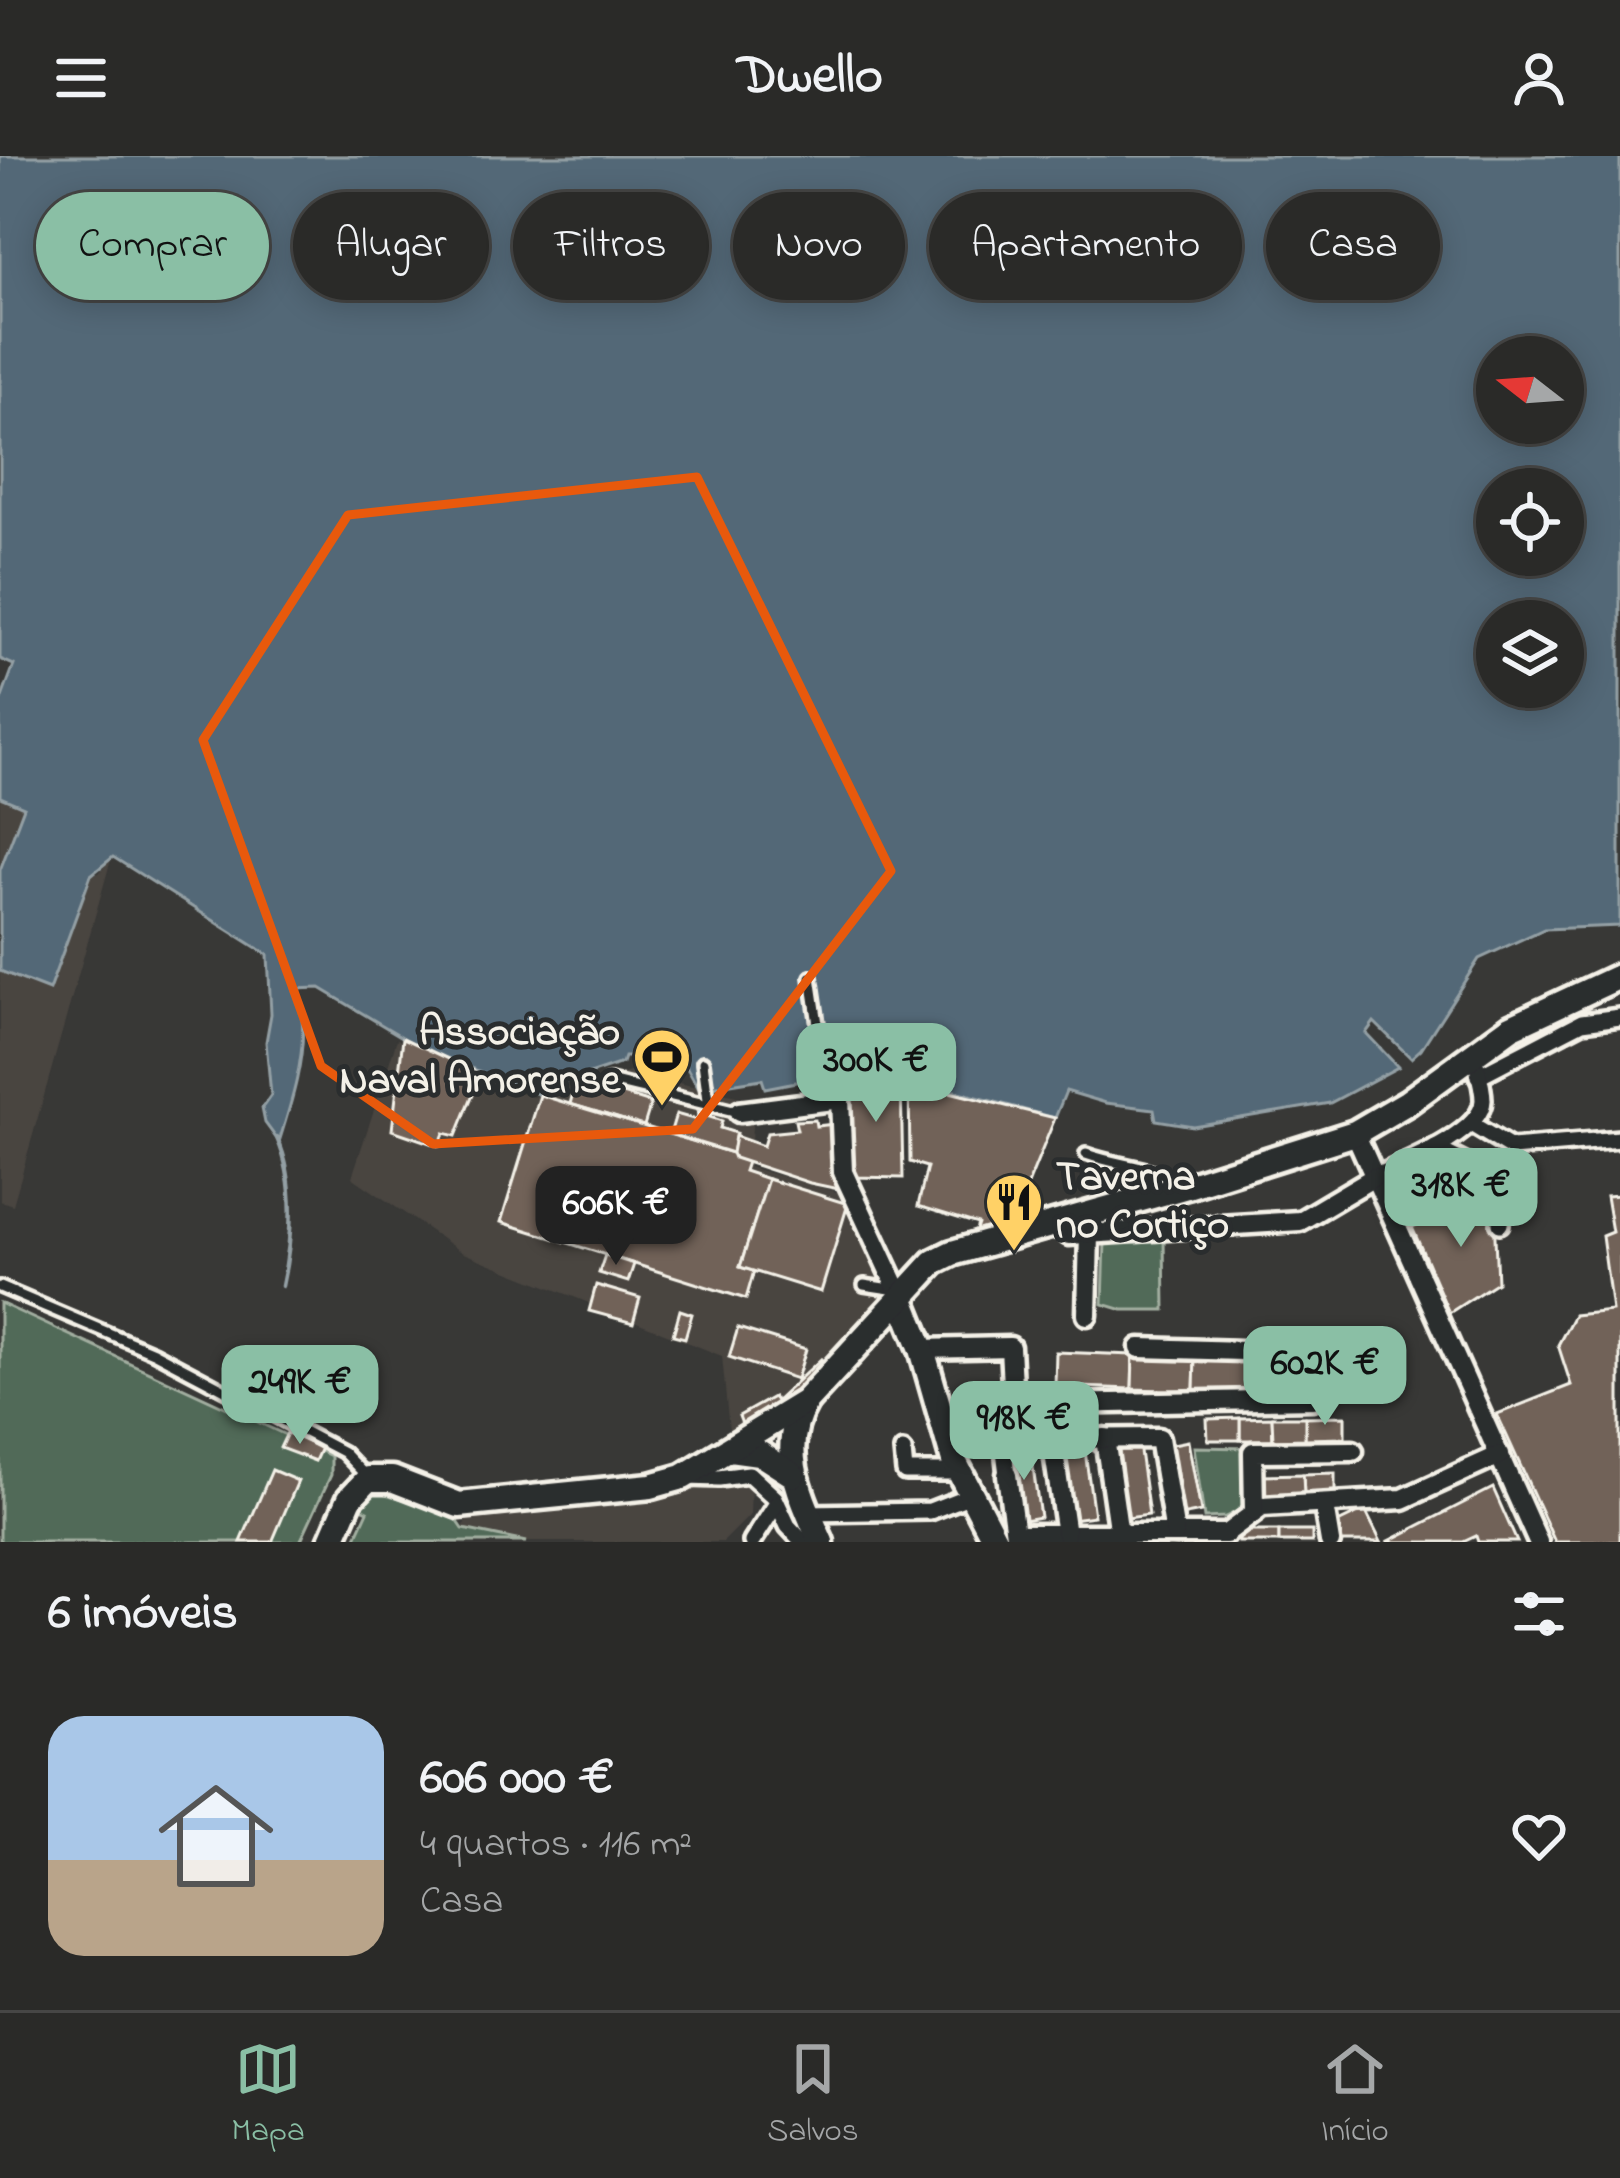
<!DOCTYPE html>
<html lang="pt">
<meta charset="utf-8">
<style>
:root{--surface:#2a2a28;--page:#323230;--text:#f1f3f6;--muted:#a5a7a8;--line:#464645;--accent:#8abfa5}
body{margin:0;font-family:"Indie Flower",sans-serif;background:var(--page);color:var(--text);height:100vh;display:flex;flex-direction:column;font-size:45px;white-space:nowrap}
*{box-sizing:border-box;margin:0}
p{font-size:39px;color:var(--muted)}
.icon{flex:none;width:66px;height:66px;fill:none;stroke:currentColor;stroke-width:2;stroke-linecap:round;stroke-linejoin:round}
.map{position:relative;height:1386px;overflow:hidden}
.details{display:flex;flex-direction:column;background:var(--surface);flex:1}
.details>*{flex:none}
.guide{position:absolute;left:36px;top:36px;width:1548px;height:108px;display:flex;gap:24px}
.needle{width:78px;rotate:287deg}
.tools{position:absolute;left:1476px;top:180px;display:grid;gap:24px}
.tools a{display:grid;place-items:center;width:108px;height:108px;border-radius:50%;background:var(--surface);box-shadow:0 6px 30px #0003,0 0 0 3px var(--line);font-size:60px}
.price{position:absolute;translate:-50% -102px;padding:0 27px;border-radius:24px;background:var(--accent);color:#111;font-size:39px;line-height:78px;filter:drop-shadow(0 3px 6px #0008)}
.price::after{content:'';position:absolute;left:50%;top:72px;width:36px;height:27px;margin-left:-18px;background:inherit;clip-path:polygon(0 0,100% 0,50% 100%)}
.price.active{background:#222;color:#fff}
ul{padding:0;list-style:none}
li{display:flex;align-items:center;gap:36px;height:300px;padding:0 48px}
li span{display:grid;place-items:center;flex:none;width:336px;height:240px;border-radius:36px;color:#555}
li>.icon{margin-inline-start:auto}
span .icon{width:144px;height:144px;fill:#fffc;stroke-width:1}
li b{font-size:51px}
h2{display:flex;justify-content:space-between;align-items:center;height:144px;padding:0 48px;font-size:51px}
.chip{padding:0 42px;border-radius:54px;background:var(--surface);box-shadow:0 6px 30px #0003,0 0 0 3px var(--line);font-size:42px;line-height:108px}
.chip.active{background:var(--accent);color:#111}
header{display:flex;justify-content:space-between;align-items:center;height:156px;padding:0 48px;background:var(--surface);font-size:54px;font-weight:700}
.dock{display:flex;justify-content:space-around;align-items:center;height:168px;border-top:3px solid var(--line);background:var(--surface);font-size:33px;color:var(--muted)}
.dock a{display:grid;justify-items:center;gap:6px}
.dock .active{color:var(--accent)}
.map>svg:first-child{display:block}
</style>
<header><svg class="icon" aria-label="menu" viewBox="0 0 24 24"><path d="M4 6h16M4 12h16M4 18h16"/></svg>Dwello<svg class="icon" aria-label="person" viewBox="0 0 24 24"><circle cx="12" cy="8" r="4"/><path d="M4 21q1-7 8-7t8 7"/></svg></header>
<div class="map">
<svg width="1620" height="1386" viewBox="0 0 1620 1386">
<rect width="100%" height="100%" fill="#383836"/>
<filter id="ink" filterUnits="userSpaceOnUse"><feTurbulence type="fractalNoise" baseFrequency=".00833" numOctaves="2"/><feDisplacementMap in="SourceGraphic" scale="24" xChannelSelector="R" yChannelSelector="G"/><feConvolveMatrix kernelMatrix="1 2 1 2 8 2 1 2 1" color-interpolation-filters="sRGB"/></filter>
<g filter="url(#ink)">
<!-- built -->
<g fill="#494540">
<path d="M0 641 24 651 0 714Z"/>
<path d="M112 700 13 1049 0 1045V815L49 833 92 719 99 717Z"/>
<path d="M397 883 532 941 630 916 754 944 749 1011 841 1037 894 1138 730 1285 722 1200 461 1096 352 1021Z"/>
<path d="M744 1322 751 1327 750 1359 723 1386H526L463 1373 466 1364Z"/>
</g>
<!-- green -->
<g fill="#516a58" stroke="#a2aea0" stroke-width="3">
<path d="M1164 1082 1165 1154H1123L1103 1148 1105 1084Z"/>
<path d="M0 1147 331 1300V1319L300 1386H0Z"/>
<path d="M1194 1291 1249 1292 1244 1352 1225 1361 1204 1362Z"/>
<path d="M382 1337 452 1357 463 1373 526 1386H354L368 1355 355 1349 366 1338Z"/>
</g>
<!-- water -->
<path fill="#536877" stroke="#939fa4" stroke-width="3" fill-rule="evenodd" d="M0 0H1620V770L1544 773 1479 803 1421 893 1411 902 1374 866 1366 877 1398 911 1330 947 1193 970 1156 964 1154 953 1106 947 1066 935 1055 962 940 931 875 920 874 907 822 912 811 923 765 932 762 923 699 933 687 912 651 901H624L622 907 544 933 540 939 424 894 320 832 294 833C296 841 301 852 302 861 306 901 291 948 279 986L265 967 262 952 271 939 266 886 271 858 268 799 113 701 91 719 49 834 0 815V714L24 651 0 641V547L14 509 0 503ZM1497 201H1563V267H1497ZM1497 333H1563V399H1497ZM1497 465H1563V531H1497Z"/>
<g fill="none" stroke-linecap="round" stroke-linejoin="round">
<!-- stream -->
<path stroke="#939fa4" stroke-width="4.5" d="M277 982C297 1027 292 1083 282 1130"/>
</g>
<!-- building -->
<g fill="#716258" stroke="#f4f1e8" stroke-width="3">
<path d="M403 882 481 918 456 980 444 977 439 990 392 974Z"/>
<path d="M848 913H874L875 920 901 924 903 1022 854 1021Z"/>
<path d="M909 926 1055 962 1012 1068 974 1080 978 1068 918 1050 927 1011 910 1006Z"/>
<path d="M600 931 651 947 644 970 570 948 574 933 598 940Z"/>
<path d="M540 939 732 997 747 1006 744 1015 768 1023 740 1111 754 1115 746 1143 501 1066Z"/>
<path d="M698 957 722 965 720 972 736 977 732 997 670 978 676 958 697 964Z"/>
<path d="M815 964 816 970 835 968 838 1033 810 1027 734 1002 732 997 735 980 763 990 767 977 797 974 795 965Z"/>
<path d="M768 1023 848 1048 821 1136 740 1111Z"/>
<path d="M1493 1036 1497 1126 1449 1157 1412 1071Z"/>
<path d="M1620 1039V1386H1555L1497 1258 1571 1229 1558 1189 1574 1159 1612 1155 1602 1080 1612 1076 1606 1040Z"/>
<path d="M605 1099 634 1108 628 1126 599 1117Z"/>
<path d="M596 1129 640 1142 633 1167 589 1155Z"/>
<path d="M680 1154 692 1158 685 1182 673 1179Z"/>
<path d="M738 1172 806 1193 797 1223 729 1201Z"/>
<path d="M1056 1196 1133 1199 1132 1233 1055 1230Z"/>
<path d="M1133 1199 1195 1201 1194 1235 1132 1233Z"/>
<path d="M1195 1201 1258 1203 1257 1237 1194 1235Z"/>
<path d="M821 1203 828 1211 789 1249 745 1276 739 1260 773 1241 776 1245Z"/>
<path d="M1345 1260V1282L1305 1283V1261Z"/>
<path d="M1272 1261 1273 1284H1240V1262Z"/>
<path d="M1272 1261H1305V1283L1273 1284Z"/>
<path d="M1240 1262V1284H1208L1207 1263Z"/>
<path d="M287 1277 321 1292 315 1305 280 1292Z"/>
<path d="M1188 1285 1201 1356 1181 1360 1168 1289Z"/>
<path d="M1084 1288 1094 1360 1071 1363 1061 1291Z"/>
<path d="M1139 1288 1149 1359 1127 1362 1118 1291Z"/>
<path d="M1030 1290 1040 1361 1018 1365 1008 1293Z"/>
<path d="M272 1314 298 1325 272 1386H241Z"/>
<path d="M1335 1317V1339L1304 1340 1303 1318Z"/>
<path d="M1303 1318 1304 1340 1262 1341 1261 1319Z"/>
<path d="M1493 1332 1517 1386H1478L1476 1380 1463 1386H1387Z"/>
<path d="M1365 1354 1381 1386H1341L1334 1369Z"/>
<rect x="1239" y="1375" width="40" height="11"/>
<rect x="1279" y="1375" width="33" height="11"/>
</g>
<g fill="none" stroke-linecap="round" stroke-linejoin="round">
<defs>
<g id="service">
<path d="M811 821 829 942"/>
<path d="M703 906 709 951"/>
<path d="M610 925 738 956"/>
<path d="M1086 998C1119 1010 1154 1010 1183 1028"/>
<path d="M864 1129 897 1134"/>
<path d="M0 1131 153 1196 343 1296 366 1320"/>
</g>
<g id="pedestrian">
<path d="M1478 920 1582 866 1620 861"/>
<path d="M1471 968 1511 992 1620 983"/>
<path d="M1435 992 1503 1026 1500 1068"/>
<path d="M1374 1021C1402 1008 1482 978 1483 944 1483 928 1476 910 1473 895"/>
<path d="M903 1295 905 1316H959"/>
<path d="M1007 1319 1003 1285 1052 1283"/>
<path d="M686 1321 719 1322 749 1318 775 1342 788 1370 803 1386"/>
<path d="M808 1357 930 1355 971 1339"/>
<path d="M752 1386 777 1347"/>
</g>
<g id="minor">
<path d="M739 956 840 943 843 1016 901 1141"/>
<path d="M1355 977 1538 1386"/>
<path d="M1068 1063 1069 1079 1300 1065 1374 1021"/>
<path d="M1087 1159 1089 1077"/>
<path d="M922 1193 1010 1191 1013 1249 1313 1243 1312 1197 1140 1192"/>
<path d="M1105 1282 1120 1386"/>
<path d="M1007 1319 1015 1378H1226L1262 1351 1403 1343 1500 1299"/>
<path d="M1324 1350 1330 1386"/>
<path d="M1254 1356 1253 1296 1353 1295"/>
<path d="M1066 1378 1052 1283 1159 1282 1175 1378"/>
</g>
<g id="tertiary">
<path d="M901 1141 922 1193 954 1305 996 1386"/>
<path d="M805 1247C777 1294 801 1340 821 1386"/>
<path d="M730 1293 759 1297 793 1319"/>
<path d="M331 1386 350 1342 368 1323H392L459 1349 651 1330 683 1321 805 1246 934 1106 952 1097 1187 1030 1355 977 1408 946 1511 871 1620 820"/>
</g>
</defs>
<!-- service casing -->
<use href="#service" stroke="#f4f1e8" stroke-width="18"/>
<!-- pedestrian casing -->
<use href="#pedestrian" stroke="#f4f1e8" stroke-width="24"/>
<!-- minor casing -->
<use href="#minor" stroke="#f4f1e8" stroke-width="27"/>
<!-- tertiary casing -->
<use href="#tertiary" stroke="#f4f1e8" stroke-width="33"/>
<!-- service -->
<use href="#service" stroke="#2a2d2e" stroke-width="9"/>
<!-- pedestrian -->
<use href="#pedestrian" stroke="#2a2d2e" stroke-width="15"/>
<!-- minor -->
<use href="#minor" stroke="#2a2d2e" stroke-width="18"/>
<!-- tertiary -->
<use href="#tertiary" stroke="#2a2d2e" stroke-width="24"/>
</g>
</g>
<!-- marked area -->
<path fill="none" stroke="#e8590c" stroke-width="9" stroke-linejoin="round" d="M697 321 891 715 693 973 433 988 321 910 203 584 348 359Z"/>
<!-- icons -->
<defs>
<symbol id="stadium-pin" viewBox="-11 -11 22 30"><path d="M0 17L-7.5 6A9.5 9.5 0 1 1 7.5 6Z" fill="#ffd166" stroke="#2a2d2e"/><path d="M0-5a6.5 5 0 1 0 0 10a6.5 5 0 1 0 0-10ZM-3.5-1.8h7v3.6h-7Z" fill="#111"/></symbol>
<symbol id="restaurant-pin" viewBox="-11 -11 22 30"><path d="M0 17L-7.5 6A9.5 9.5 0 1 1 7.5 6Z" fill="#ffd166" stroke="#2a2d2e"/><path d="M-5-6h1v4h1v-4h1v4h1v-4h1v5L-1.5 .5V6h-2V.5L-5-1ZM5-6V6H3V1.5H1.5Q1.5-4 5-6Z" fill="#111"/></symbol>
</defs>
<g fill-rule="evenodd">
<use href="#stadium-pin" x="629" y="868" width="66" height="90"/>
<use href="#restaurant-pin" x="981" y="1013" width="66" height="90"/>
</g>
<g text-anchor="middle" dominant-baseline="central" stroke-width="10" stroke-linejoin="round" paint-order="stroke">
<!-- poi labels -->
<g font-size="42" font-weight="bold" fill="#f4f1e8" stroke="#2a2d2e" text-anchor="end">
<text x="620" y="877">Associação<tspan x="620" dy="48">Naval Amorense</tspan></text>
<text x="1056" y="1022" text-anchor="start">Taverna<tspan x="1056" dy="48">no Cortiço</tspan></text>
</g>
</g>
</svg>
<div class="tools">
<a><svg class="needle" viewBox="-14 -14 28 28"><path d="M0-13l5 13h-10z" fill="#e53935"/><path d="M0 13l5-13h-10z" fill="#a5a7a8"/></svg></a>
<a><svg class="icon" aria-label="locate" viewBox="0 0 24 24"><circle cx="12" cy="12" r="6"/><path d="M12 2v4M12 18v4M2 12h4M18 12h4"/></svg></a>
<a><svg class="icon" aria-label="layers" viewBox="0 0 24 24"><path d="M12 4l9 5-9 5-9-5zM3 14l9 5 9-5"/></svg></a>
</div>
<b class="price" style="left:876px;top:969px">300K €</b>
<b class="price" style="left:1461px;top:1094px">318K €</b>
<b class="price active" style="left:616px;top:1112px">606K €</b>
<b class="price" style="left:1325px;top:1272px">602K €</b>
<b class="price" style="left:300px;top:1291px">249K €</b>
<b class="price" style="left:1024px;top:1327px">918K €</b>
<div class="guide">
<a class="chip active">Comprar</a>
<a class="chip">Alugar</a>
<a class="chip">Filtros</a>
<a class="chip">Novo</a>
<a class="chip">Apartamento</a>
<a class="chip">Casa</a>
</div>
</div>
<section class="details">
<h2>6 imóveis<svg class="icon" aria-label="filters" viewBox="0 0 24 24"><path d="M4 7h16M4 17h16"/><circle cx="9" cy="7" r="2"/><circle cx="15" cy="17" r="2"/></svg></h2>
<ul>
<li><span style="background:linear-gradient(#a9c7e8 60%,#b9a48a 0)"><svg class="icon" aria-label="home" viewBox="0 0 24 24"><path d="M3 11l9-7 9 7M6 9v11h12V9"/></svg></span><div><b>606 000 €</b><p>4 quartos · 116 m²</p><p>Casa</p></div><svg class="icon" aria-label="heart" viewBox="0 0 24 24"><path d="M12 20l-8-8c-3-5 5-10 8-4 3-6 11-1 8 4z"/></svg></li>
</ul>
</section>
<nav class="dock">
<a class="active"><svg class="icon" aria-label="map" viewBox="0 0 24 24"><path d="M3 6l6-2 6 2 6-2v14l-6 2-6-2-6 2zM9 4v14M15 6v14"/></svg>Mapa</a>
<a><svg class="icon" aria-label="saved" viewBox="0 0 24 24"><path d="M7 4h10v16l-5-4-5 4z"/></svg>Salvos</a>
<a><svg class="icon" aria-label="home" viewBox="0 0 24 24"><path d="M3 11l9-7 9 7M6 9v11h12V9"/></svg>Início</a>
</nav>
